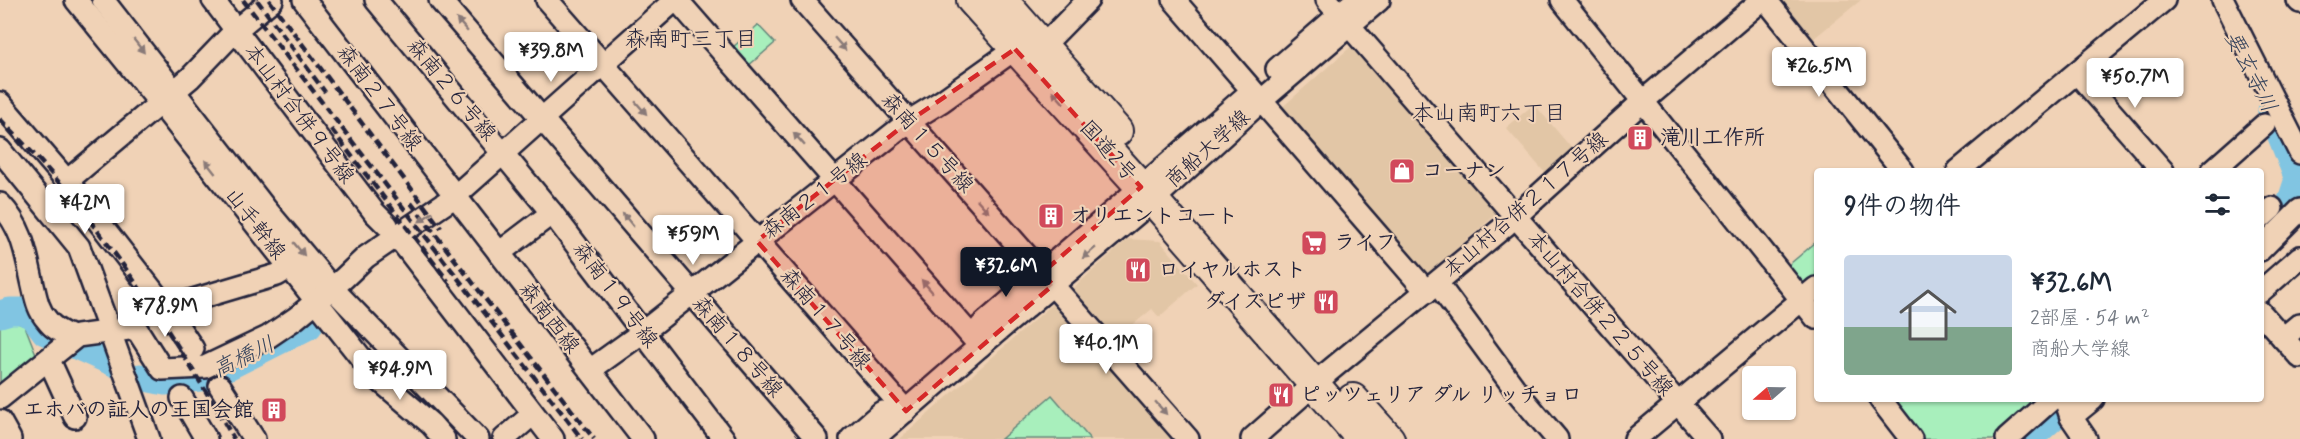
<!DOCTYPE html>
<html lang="ja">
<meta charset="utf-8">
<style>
:root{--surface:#fff;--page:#f2f2f3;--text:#1f2937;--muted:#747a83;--line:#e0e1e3;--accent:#111827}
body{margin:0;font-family:Mynerve,"Klee One",sans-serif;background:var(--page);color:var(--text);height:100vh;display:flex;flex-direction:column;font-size:22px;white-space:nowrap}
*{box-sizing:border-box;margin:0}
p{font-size:20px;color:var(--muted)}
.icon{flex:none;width:33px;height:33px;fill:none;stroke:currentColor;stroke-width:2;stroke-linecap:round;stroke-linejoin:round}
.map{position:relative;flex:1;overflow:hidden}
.details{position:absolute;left:1814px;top:168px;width:450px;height:234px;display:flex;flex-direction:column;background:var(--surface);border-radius:6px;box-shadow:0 2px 4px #0004}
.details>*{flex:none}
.needle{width:39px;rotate:250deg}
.fabs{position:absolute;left:1742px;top:366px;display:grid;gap:12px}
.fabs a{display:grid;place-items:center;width:54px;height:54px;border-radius:6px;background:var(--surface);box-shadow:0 2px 4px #0004;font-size:30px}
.price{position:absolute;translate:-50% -51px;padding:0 14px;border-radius:6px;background:#fff;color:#222;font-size:20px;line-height:39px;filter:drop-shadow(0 2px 3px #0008)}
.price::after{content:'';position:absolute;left:50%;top:36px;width:18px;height:14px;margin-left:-9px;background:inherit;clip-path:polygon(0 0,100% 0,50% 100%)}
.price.selected{background:var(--accent);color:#fff}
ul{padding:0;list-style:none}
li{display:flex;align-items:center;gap:18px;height:150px;padding:0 30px}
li+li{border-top:2px solid var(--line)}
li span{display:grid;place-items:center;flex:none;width:168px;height:120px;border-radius:6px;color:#555}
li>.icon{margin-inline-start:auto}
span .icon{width:72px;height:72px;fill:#fffc;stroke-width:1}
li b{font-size:26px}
h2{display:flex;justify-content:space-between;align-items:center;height:72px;padding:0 30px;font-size:26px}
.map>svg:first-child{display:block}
</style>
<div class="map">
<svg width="2300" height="439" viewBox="0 0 2300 439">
<rect width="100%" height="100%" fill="#f0d2b6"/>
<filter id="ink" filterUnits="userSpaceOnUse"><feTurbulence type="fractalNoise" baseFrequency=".0167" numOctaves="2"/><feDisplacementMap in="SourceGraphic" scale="12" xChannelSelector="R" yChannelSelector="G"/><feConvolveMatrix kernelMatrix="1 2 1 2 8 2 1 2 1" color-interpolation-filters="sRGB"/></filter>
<g filter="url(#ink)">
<!-- built -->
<g fill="#e2c6a6">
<path d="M1782 0H1861L1813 39Z"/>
<path d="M1355 43 1501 210 1424 277 1279 110Z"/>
<path d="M1534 104 1574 151 1546 174 1506 128Z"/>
<path d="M1128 239 1160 241 1197 284 1159 317 1152 309 1112 342 1069 292Z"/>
<path d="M1058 299 1178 439H900Z"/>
</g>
<!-- green -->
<g fill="#a8efbc" stroke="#65887c" stroke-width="1.5">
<path d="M758 25 775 43 748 66 732 48Z"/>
<path d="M1816 242V276L1802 288 1785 268Z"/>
<path d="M5 321H13L25 326 36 354 0 385V324Z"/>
<path d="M1052 395 1090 439H1001Z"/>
<path d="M1888 399H2041L1996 439H1920Z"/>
</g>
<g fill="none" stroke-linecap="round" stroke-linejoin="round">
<!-- river -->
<g stroke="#81c5e2" stroke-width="27">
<path d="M2266 231 2288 210 2298 179 2271 111"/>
<path d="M0 314 10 311H22L34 317 45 332 116 364"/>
<path d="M140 377 165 382 208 377 309 326"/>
<path d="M2029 439 2074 399"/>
</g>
<defs>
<g id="minor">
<path d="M76 0 160 103 377 378 431 424 444 439"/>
<path d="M103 0 265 208 332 288 478 439"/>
<path d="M213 0 374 212 387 225"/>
<path d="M304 0 643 439"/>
<path d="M376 0 552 213 724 439"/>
<path d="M440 0 817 439"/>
<path d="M547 0 906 411"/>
<path d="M677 0 980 346"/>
<path d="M802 0 1188 439"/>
<path d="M1174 0 1427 292"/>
<path d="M1327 0 1709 439"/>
<path d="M1562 0 1816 318"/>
<path d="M1766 0 1903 171"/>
<path d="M2223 0 2300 153"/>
<path d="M2298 0 2300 2"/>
<path d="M1043 46 1088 0"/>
<path d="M1277 69 1356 0"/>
<path d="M2077 73 2163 171"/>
<path d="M0 103 67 181 166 308 193 349"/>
<path d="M0 150 79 247 149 439"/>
<path d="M1958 171 2164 0"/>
<path d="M2212 171 2264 125"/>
<path d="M67 181 190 78 236 30 272 0"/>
<path d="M0 204C23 228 26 254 33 285 36 298 38 310 47 320 54 330 64 333 74 338"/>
<path d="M2260 219 2272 208"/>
<path d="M398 237 553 439"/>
<path d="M2260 250 2300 210"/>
<path d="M499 253 552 213"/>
<path d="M1437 283 1518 393 1557 439"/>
<path d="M2260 292 2300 257"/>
<path d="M166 308 277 275 289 268"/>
<path d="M2260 312 2300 357"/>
<path d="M981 326 1252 91"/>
<path d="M2283 338 2300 324"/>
<path d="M49 360 75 417"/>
<path d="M590 370 643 332 908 122 942 101 1015 49"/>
<path d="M220 386 254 439"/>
<path d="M0 398 77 336 136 328 162 369 205 367 268 337 296 318 344 278 366 257 454 197 675 0"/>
<path d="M182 398 206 439"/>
<path d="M1880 399 1911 439"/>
<path d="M2065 399 2071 417 2086 439"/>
<path d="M2071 417 2093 399"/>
<path d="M0 421 10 439"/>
<path d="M504 439 533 414"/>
<path d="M851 439 882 412"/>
<path d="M873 439 980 346 1153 200 1262 100 1379 0"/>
<path d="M1252 439 1328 372 1505 226 1642 102 1762 0"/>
<path d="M1635 439 1816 288"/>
<path d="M2007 439 2052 399"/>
</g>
<g id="highway">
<path d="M972 0 1153 200 1362 439"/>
<path d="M1002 0 1117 131"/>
<path d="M1353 399 1389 439"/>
</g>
</defs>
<!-- minor casing -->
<use href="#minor" stroke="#22223b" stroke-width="26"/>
<!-- highway casing -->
<use href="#highway" stroke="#22223b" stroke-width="34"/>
<!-- minor -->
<use href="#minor" stroke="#f0d2b6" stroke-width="21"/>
<!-- highway -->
<use href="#highway" stroke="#f0d2b6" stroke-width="30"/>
<!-- rail -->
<g stroke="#22223b" stroke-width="4.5" stroke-dasharray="9 4.5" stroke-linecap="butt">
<path d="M243 0 582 439"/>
<path d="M257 0 325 92"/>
<path d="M269 0 441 228"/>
<path d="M0 119C21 141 43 163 62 186 127 264 183 351 234 439"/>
<path d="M331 129 448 281"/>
<path d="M411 203 594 439"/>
</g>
</g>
<!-- one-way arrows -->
<defs><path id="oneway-solid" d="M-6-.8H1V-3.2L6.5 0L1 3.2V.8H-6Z" transform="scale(1.5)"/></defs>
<g fill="#897a78">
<use href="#oneway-solid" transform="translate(462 25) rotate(-131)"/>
<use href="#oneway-solid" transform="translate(840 44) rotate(49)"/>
<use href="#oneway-solid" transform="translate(139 46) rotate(52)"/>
<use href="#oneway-solid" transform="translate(1058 97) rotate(-132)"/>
<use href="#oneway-solid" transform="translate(641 108) rotate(49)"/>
<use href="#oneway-solid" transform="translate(799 139) rotate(-131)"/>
<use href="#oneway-solid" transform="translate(210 167) rotate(-128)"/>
<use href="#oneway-solid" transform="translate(983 206) rotate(48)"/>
<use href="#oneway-solid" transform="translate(426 217) rotate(145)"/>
<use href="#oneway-solid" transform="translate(628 220) rotate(-130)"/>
<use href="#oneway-solid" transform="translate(299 249) rotate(50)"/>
<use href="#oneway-solid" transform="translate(1089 253) rotate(140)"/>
<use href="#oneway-solid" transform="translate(927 286) rotate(-131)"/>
<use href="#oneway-solid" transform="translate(1161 408) rotate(49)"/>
</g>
</g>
<!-- marked area -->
<path fill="#d62828" fill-opacity="0.2" stroke="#d62828" stroke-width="4.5" stroke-dasharray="12 8" stroke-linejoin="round" d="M1015 49 1141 187 1042 273 1053 285 906 411 757 241 908 122Z"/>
<!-- icons -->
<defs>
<symbol id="building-square" viewBox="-11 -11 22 22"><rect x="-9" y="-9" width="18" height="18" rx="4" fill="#d1495b" stroke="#f0d2b6"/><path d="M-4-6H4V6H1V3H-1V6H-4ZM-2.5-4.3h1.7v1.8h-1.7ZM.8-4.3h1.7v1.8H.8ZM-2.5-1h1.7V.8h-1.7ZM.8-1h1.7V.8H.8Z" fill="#fff"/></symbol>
<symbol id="shop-square" viewBox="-11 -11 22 22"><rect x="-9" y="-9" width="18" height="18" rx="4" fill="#d1495b" stroke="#f0d2b6"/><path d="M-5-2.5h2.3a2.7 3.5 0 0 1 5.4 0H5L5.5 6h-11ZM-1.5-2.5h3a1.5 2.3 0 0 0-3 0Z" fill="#fff"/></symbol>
<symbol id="supermarket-square" viewBox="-11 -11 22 22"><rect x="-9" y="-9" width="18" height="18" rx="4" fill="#d1495b" stroke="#f0d2b6"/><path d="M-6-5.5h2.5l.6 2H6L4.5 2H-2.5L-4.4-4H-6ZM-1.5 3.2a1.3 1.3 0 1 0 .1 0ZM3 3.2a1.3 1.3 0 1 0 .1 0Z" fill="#fff"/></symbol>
<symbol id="restaurant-square" viewBox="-11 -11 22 22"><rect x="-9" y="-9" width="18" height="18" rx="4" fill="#d1495b" stroke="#f0d2b6"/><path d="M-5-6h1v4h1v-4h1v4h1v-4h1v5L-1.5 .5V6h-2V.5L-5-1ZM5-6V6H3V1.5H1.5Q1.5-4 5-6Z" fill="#fff"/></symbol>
</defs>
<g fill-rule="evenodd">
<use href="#building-square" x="1625" y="123" width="30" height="30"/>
<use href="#shop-square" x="1387" y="156" width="30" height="30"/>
<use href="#building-square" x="1036" y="201" width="30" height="30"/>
<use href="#supermarket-square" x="1299" y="228" width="30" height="30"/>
<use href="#restaurant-square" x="1123" y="255" width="30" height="30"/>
<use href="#restaurant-square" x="1311" y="287" width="30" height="30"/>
<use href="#restaurant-square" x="1266" y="380" width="30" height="30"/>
<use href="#building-square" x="259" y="395" width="30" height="30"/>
</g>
<g text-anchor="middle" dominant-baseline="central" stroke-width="4.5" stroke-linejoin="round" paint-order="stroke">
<!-- street labels -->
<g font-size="21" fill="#22223b" stroke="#f0d2b6">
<text transform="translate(451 90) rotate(50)">森南２６号線</text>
<text transform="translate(379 98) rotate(53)">森南２７号線</text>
<text transform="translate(299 114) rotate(53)">本山村合併９号線</text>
<text transform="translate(927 143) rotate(48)">森南１５号線</text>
<text transform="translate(1208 149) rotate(-42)">商船大学線</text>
<text transform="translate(1108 151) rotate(48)">国道2号</text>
<text transform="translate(815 196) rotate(-38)">森南２１号線</text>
<text transform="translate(1526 205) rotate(-41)">本山村合併２１７号線</text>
<text transform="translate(255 224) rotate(52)">山手幹線</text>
<text transform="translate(615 295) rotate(53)">森南１９号線</text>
<text transform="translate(1600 314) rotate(49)">本山村合併２２５号線</text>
<text transform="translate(549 318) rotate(52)">森南西線</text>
<text transform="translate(825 319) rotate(49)">森南１７号線</text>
<text transform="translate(737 347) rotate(49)">森南１８号線</text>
</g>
<!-- poi labels -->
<g font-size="21" font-weight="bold" fill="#22223b" stroke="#f0d2b6" text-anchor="start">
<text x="1660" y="138">滝川工作所</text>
<text x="1422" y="171">コーナン</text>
<text x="1070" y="216">オリエントコート</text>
<text x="1334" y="243">ライフ</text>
<text x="1158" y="270">ロイヤルホスト</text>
<text x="1306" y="302" text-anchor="end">ダイズピザ</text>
<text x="1300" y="395">ピッツェリア ダル リッチョロ</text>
<text x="254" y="410" text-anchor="end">エホバの証人の王国会館</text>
</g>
<!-- neighbourhood labels -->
<g font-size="22" fill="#22223b" stroke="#f0d2b6">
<text x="691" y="40">森南町三丁目</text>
<text x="1489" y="114">本山南町六丁目</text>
</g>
<!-- water labels -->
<g font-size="22" font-style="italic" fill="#35435c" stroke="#f0d2b6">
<text transform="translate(2250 72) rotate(63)">要玄寺川</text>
<text transform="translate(244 358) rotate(-26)">高橋川</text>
</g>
</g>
</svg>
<div class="fabs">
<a><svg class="needle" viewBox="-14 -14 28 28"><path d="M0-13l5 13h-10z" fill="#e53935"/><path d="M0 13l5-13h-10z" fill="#747a83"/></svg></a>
</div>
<b class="price" style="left:551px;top:83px">¥39.8M</b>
<b class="price" style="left:1819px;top:98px">¥26.5M</b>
<b class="price" style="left:2135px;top:109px">¥50.7M</b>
<b class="price" style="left:85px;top:235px">¥42M</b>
<b class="price" style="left:693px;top:266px">¥59M</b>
<b class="price selected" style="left:1006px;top:298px">¥32.6M</b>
<b class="price" style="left:165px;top:338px">¥78.9M</b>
<b class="price" style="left:1106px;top:375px">¥40.1M</b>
<b class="price" style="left:400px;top:401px">¥94.9M</b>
<section class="details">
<h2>9件の物件<svg class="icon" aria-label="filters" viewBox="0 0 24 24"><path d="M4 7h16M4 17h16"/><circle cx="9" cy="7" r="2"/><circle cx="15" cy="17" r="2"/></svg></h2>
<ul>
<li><span style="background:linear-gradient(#c9d6e8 60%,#7fa58c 0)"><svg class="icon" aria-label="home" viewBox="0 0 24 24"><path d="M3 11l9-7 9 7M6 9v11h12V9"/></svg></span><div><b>¥32.6M</b><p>2部屋 · 54 m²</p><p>商船大学線</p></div></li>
</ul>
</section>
</div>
